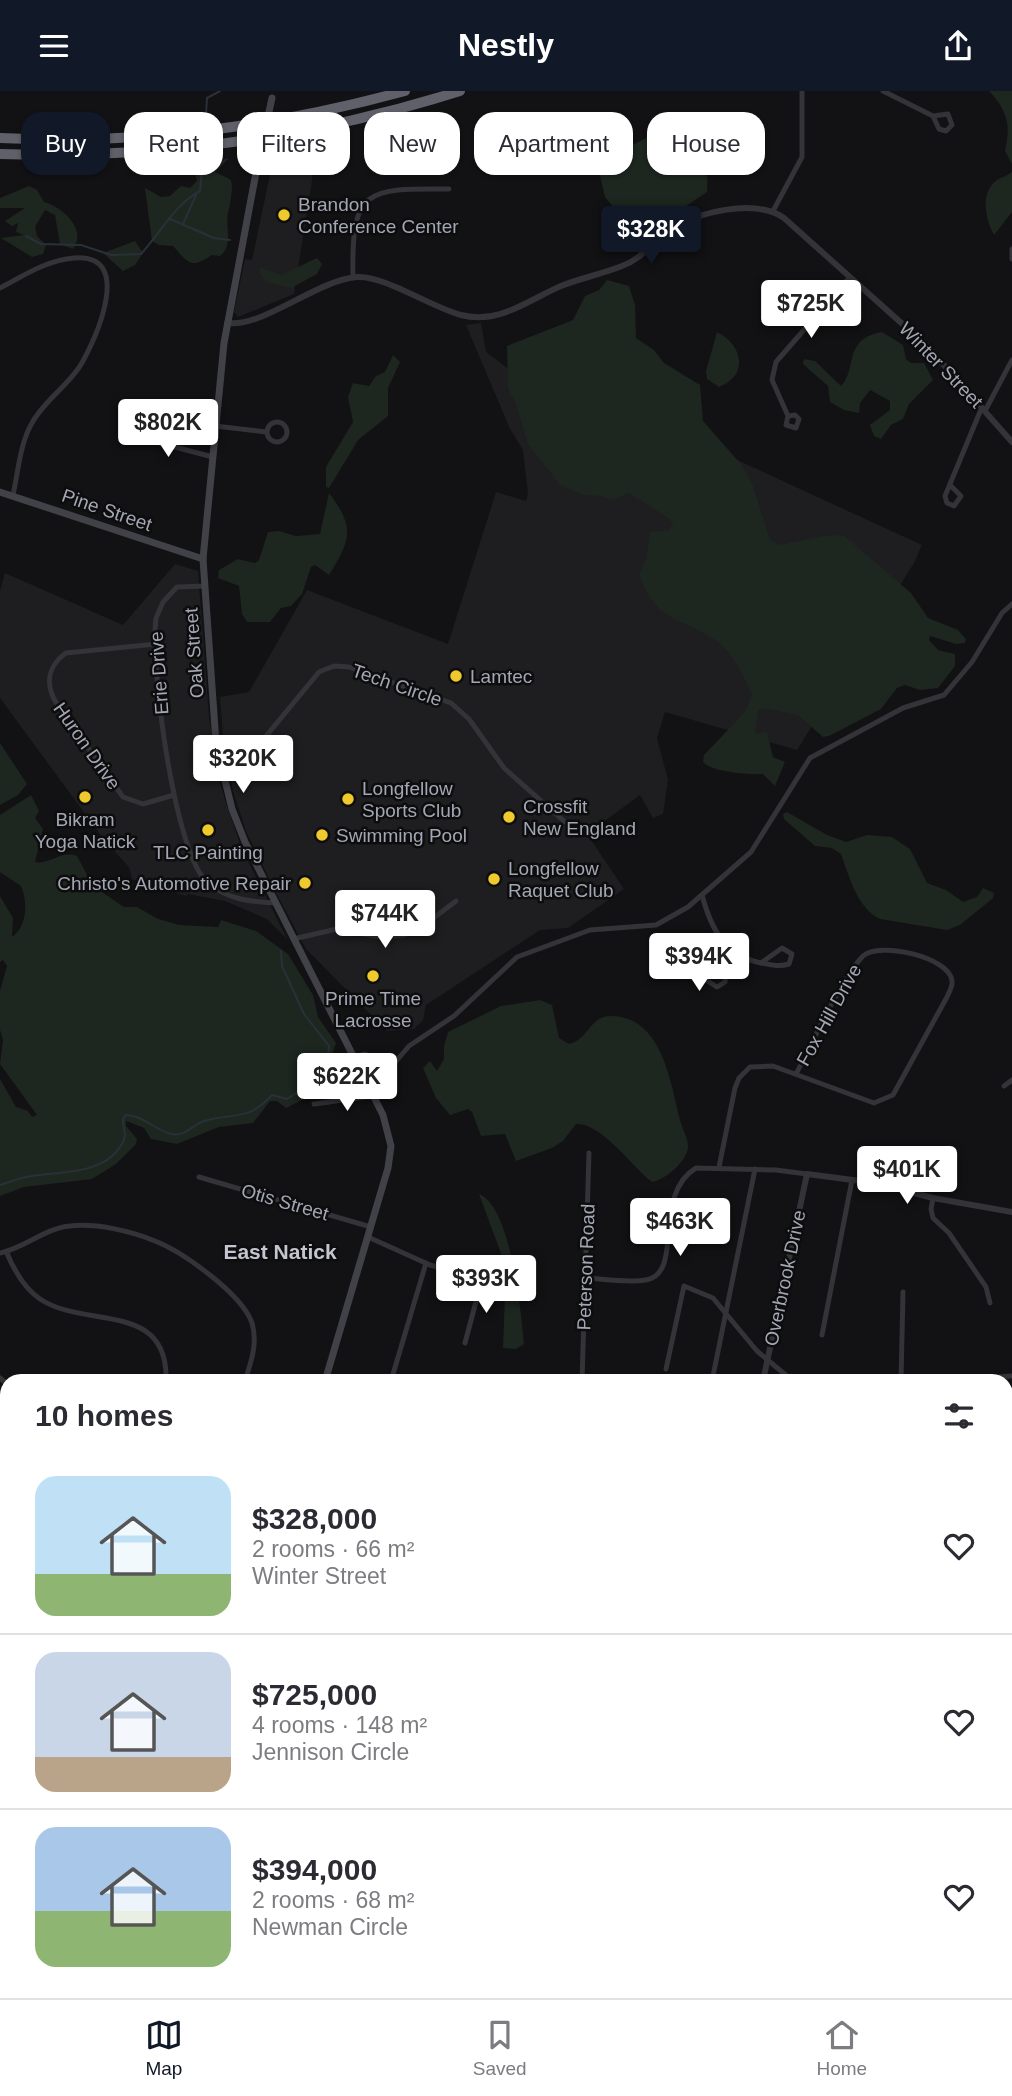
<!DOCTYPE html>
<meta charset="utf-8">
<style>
:root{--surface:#fff;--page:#f2f2f3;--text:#2b2b33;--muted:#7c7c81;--line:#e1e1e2;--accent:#111827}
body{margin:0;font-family:Arial,sans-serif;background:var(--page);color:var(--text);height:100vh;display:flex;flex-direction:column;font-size:26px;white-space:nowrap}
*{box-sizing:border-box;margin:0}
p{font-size:23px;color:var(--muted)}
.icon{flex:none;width:38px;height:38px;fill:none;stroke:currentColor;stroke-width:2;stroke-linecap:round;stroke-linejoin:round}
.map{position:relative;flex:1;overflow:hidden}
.details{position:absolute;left:0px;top:1283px;width:1013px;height:625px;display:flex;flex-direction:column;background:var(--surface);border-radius:21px 21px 0 0;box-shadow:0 2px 5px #0004}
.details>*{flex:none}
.hud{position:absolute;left:21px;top:21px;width:971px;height:63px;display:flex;gap:14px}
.price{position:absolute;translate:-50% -60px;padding:0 16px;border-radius:7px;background:#fff;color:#222;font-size:23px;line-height:46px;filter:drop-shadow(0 2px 4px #0008)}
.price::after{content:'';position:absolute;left:50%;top:42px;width:21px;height:16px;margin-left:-10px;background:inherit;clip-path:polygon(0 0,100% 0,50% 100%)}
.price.on{background:var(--accent);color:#fff}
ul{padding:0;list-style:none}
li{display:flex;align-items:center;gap:21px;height:175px;padding:0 35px}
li+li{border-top:2px solid var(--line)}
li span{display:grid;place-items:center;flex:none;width:196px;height:140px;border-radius:21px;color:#555}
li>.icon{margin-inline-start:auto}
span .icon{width:84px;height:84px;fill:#fffc;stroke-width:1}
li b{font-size:30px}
h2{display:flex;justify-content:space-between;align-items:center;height:84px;padding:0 35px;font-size:30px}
.tag{padding:0 24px;border-radius:21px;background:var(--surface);box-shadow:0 2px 5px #0004;font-size:24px;line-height:63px}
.tag.on{background:var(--accent);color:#fff}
header{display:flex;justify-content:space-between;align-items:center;height:91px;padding:0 35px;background:var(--accent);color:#fff;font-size:32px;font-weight:600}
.tabs{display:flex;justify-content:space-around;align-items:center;height:98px;border-top:2px solid var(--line);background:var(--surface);font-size:19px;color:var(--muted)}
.tabs a{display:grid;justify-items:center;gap:4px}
.tabs .on{color:var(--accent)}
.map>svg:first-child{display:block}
</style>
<header><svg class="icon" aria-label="menu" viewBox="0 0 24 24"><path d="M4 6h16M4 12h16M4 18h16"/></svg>Nestly<svg class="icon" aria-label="share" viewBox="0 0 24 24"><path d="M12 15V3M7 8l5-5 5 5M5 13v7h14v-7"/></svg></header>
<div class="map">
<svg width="1012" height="1907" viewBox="0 0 1012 1907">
<rect width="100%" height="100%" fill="#121113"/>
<!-- built -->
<g fill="#1e1e20">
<path d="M315 70 294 203 238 226 234 221 245 168 252 169 271 79Z"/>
<path d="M481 232 486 261 534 297 698 351 922 454 914 472 797 659 665 621 657 647 668 689 663 723 653 727 640 704 587 743 624 798 568 837 540 839 426 914 423 929 414 938 387 940 306 858 275 800 246 740 234 703 224 660 220 606 249 601 307 499 448 553 496 401 526 410 528 403 523 359 510 338 466 234Z"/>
<path d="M175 473 198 480 209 626 217 681 226 712 241 756 287 848 267 828 225 810 188 803 186 805 132 788 129 776 105 750 0 607V500L5 482 123 534Z"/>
</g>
<!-- green -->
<g fill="#1e2620">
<path d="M989 0H1012V73L1005 60C1011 35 1008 20 989 0Z"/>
<path d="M663 38C694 34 711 76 707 101L667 128 648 127 631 131 616 149 618 122 605 106 595 64 599 57 629 56Z"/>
<path d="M229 67 215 81 231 89 232 94C232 104 230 113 228 122 225 138 234 153 220 165L212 164C191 178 189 173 173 155L159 154 152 150 145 97 161 106 170 105 181 95 190 97 197 90 194 79 197 75Z"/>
<path d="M1012 81V121L994 144C986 129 979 102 997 89 1002 86 1007 85 1012 81Z"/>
<path d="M29 95 37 99 44 111C61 115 88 138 73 158L60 153 55 124 45 119 35 136 37 145 46 154 43 163 32 166 1 147 24 144 16 141 18 132 12 135 5 130 25 117H0V107Z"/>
<path d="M135 150 143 162 135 174 123 180 103 162Z"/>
<path d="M317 167 322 173 317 183 291 197 266 191 260 183V176L281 184Z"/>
<path d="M607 189 629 195 635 214 636 247 654 259 664 272 700 294 703 330 740 372 752 392 770 449 780 454 825 445 843 444 911 502 928 527 958 539 966 548 965 552 956 553 930 545 929 549 938 559 955 563V575L938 597 920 599 905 594 897 597 881 618 829 645 823 646 798 624 763 617 758 620 755 643 767 641 773 666 785 671 775 695 763 683C750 684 711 681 703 671L704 664 745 621 752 604C744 584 733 562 715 549 678 524 657 533 639 483L646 469 650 441 669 439 673 432 670 428 629 402 611 409 601 405 583 404 560 394 528 353 515 310 508 298 507 255 573 229 585 205 599 199Z"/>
<path d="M717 241C743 254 749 284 719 296L707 288 706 280Z"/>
<path d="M882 241 903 254 906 268 911 272H924L933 289 909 313 903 328 891 334 881 348 874 345 870 334 890 319V310L870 299 860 312 859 322 844 319 830 311 828 295 803 273 804 268 815 270 841 295C858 278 842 248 882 241Z"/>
<path d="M393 264 400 271 388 297V325L358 349 329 397 326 396V376L353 331 348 306 353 292 369 295 376 285 385 281Z"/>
<path d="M329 402C356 437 350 450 329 484L315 474 311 476 302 503 291 515 281 517 270 531H247L242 523 239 495 218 487 219 479 238 468 255 472 259 469 268 441 279 440 296 445 320 443Z"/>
<path d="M0 652 27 693 18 704 0 714Z"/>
<path d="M31 704 39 720 35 727 43 738 35 771C51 774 60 759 77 765L93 795 124 816H137L158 828 180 834 218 836 221 829 256 840 288 863 313 904 318 926 336 952 326 982 311 995 310 1005 286 1017 277 1010H270L253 1032 219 1036 177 1053 151 1048 144 1037 126 1030V1035L137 1048 136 1053 116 1073 92 1088 24 1096 0 1105V988L16 1016 28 1020 32 1026 37 1024 0 973 3 949 0 939V900L7 875 3 869 0 871V805L13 827 12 846C27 835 28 812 21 795L0 781V724Z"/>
<path d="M787 721 827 744 846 751 867 744 892 746 910 758 927 792 946 799 963 811 977 806 983 797 994 802 993 807 960 834 947 839 880 828C857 817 849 785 841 763L832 757 815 755 784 728 783 723Z"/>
<path d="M540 909 552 914 559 947 569 953C588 949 590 924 612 925 662 926 671 992 680 1029 682 1037 688 1047 688 1055 688 1070 665 1089 652 1091 631 1075 602 1032 576 1033L563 1050 552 1057 516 1070 505 1043 481 1045 472 1021 468 1018 450 1024 436 1007 423 977 430 970 437 980 444 968V955L448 941 501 915Z"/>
<path d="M479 1103C511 1115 521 1221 524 1253L516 1258 503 1257 506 1176Z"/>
<path d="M7 1510V1620L0 1628V1512Z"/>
<path d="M1006 1862 1012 1863V1907H901L896 1901 1006 1900Z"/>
</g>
<!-- water -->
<path fill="#2a3038" d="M358 1901H460L464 1907H360Z"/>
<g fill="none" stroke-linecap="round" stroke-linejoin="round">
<!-- stream -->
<g stroke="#2a3038" stroke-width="2">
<path d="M206 24 207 7 220 0"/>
<path d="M170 128 214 147 230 149"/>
<path d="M183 133 196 104"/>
<path d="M26 145 41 153 81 154 111 164 141 163C162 140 175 113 200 100L202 78"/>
<path d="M0 1094C10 1091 21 1086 32 1085 64 1080 108 1084 124 1049 127 1042 122 1035 123 1028L126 1024C142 1024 155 1039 171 1043 187 1046 191 1034 204 1030 236 1021 247 1031 272 1004L287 1008C307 996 329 980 329 955L304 923 282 875 281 860"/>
</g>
<!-- minor -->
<g stroke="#333338" stroke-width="5">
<path d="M883 0 933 25 948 23 952 34 946 40 939 38 933 25"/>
<path d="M773 120 802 66V0"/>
<path d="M1012 158V168"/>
<path d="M353 187C351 98 365 97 449 98"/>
<path d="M0 197C23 185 47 169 74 167 134 162 97 244 83 270 71 293 45 308 32 332 20 352 18 382 13 404"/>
<path d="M985 320 1012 269"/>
<path d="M788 325 795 324 799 328 796 337 786 334 788 325 772 289 776 271 850 186"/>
<circle cx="277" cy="341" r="10"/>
<path d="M215 335 266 341"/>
<path d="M129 344 213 366"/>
<path d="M950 394 961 405 954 415 947 412 945 405 982 316"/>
<path d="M205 495 177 496 163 511 156 527C150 575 174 756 205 789 224 808 250 811 275 812"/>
<path d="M156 553 66 562C49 574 45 591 55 610L123 706 143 713 174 704"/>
<path d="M221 679 241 671 253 661 319 581 334 575 349 576 451 612 469 628 504 677 565 731"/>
<path d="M702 804C711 838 725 865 761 872 771 874 779 876 789 873L792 863 782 857 761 872"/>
<path d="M293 848 337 838 380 846 404 844 423 835 456 810"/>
<path d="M722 876 726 881 725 891 717 896 706 889 707 879 712 875 722 876 733 861"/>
<path d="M354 966 365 963 392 975 409 955 454 925 517 866 590 839 656 834 688 816 751 761 810 667 903 617 944 604 972 571 1002 522 1012 513"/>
<path d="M1004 995 1012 989"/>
<path d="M314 1013 373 1005"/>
<path d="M719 1076 735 997 739 987 750 976 773 975 874 1012 893 1004 947 906C949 901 953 895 952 890 950 866 879 850 863 865 841 888 812 953 796 983"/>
<path d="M199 1086 371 1136"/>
<path d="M933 1107 931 1118 933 1127 949 1142 986 1196 990 1212"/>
<path d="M368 1146 430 1174 482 1188 465 1252"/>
<path d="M6 1160C13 1177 25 1198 40 1208 84 1238 169 1209 166 1290"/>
<path d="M0 1162C25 1157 45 1137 70 1135 96 1132 131 1140 155 1150 183 1161 242 1203 252 1232 258 1252 251 1271 245 1290"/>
<path d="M585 1187C604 1188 627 1192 646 1189 685 1182 651 1104 696 1077L776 1079 807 1083"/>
<path d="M822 1244 852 1089"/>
<path d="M666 1278 684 1195 713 1207 757 1260 793 1290"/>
<path d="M0 1287 7 1293"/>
<path d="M391 1290 426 1172"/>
<path d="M582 1290 589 1062"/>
<path d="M712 1290 755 1078"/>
<path d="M901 1290 903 1201"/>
<path d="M937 1290 1012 1285"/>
<path d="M1006 1363 1012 1362"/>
<path d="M0 1379 7 1371"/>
<path d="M1006 1410 1012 1409"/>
<path d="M1006 1542 1012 1544"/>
<path d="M1006 1631 1012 1632"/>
<path d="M1006 1698 1012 1701"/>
<path d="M1006 1767 1012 1770"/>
<path d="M0 1804 7 1761"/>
<path d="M0 1894 7 1897"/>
<path d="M22 1900 45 1907"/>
<path d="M186 1900 207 1907"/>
<path d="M318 1900 321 1907"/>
<path d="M178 1907 180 1900"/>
<path d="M254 1907 255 1900"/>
<path d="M498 1907 508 1900"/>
</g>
<!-- tertiary -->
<g stroke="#333338" stroke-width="6">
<path d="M227 232C263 237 317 189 357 186 383 184 433 217 461 224 499 234 528 209 561 195 581 187 602 183 622 175 642 168 651 152 668 140 694 121 756 107 784 127L927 255 1012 351"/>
<path d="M763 1290 807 1083 876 1092 933 1107 1012 1121"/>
<path d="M105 1907 106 1900"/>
</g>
<!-- secondary -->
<g stroke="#414148" stroke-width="7">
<path d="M258 71 224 252 203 468 216 652 232 718 245 751 383 1024 391 1055 388 1077 325 1290"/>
<path d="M0 401 203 468"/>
</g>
<!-- trunk -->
<g stroke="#575860" stroke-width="9">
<path d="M0 1716 7 1717"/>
<path d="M0 1726 7 1727"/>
<path d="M625 1900 641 1907"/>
<path d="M653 1900 669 1907"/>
</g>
<!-- motorway -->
<g stroke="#5f6069" stroke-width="10">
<path d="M0 47C137 54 273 36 405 0"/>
<path d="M0 63C157 68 311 47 460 0"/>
</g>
<!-- secondary-bridge -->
<path stroke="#414148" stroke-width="7" d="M258 71 272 7"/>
</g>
<!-- markers -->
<g fill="#f0c92c" stroke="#0d0d0e" stroke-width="2.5">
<circle cx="284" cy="124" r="7"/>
<circle cx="456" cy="585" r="7"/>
<circle cx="85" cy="706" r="7"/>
<circle cx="348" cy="708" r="7"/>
<circle cx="509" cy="726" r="7"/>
<circle cx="208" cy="739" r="7"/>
<circle cx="322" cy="744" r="7"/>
<circle cx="494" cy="788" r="7"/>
<circle cx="305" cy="792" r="7"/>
<circle cx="373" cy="885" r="7"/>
</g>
<g text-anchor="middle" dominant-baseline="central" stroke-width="5" stroke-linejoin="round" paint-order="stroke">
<!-- poi labels -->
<g font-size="19" fill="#a3a6b4" stroke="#0d0d0e" text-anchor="start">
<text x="298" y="113">Brandon<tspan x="298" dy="22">Conference Center</tspan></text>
<text x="470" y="585">Lamtec</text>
<text x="362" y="697">Longfellow<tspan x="362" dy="22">Sports Club</tspan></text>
<text x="523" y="715">Crossfit<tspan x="523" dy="22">New England</tspan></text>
<text x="85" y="728" text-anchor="middle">Bikram<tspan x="85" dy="22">Yoga Natick</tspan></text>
<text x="336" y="744">Swimming Pool</text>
<text x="208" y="761" text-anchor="middle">TLC Painting</text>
<text x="508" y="777">Longfellow<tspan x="508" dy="22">Raquet Club</tspan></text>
<text x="291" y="792" text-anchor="end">Christo's Automotive Repair</text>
<text x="373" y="907" text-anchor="middle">Prime Time<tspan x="373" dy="22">Lacrosse</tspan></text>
</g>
<!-- street labels -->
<g font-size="19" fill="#a3a6b4" stroke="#0d0d0e">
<text transform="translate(941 274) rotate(46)">Winter Street</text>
<text transform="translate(107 419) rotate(19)">Pine Street</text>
<text transform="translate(194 562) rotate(-94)">Oak Street</text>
<text transform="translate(159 582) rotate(-94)">Erie Drive</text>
<text transform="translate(397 594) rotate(19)">Tech Circle</text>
<text transform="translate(87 655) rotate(55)">Huron Drive</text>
<text transform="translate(829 924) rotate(-61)">Fox Hill Drive</text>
<text transform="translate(285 1111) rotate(16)">Otis Street</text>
<text transform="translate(586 1176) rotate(-88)">Peterson Road</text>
<text transform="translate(785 1187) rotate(-78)">Overbrook Drive</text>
</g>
<!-- neighbourhood labels -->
<g font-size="21" font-weight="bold" fill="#c4c5d0" stroke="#0d0d0e">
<text x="280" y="1160">East Natick</text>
</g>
</g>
</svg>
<b class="price on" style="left:651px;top:175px">$328K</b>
<b class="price" style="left:811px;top:249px">$725K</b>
<b class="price" style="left:168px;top:368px">$802K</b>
<b class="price" style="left:243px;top:704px">$320K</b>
<b class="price" style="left:385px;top:859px">$744K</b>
<b class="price" style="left:699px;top:902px">$394K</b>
<b class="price" style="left:347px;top:1022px">$622K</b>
<b class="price" style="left:907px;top:1115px">$401K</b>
<b class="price" style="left:680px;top:1167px">$463K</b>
<b class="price" style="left:486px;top:1224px">$393K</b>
<div class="hud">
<a class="tag on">Buy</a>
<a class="tag">Rent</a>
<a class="tag">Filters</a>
<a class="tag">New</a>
<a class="tag">Apartment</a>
<a class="tag">House</a>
</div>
<section class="details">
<h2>10 homes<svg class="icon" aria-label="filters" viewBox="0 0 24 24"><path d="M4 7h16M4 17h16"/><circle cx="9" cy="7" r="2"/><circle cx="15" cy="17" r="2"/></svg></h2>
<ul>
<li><span style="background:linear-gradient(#bfe0f5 70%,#8fb573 0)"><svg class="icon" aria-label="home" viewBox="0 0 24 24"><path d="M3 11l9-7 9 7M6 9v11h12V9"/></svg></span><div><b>$328,000</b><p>2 rooms · 66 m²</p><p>Winter Street</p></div><svg class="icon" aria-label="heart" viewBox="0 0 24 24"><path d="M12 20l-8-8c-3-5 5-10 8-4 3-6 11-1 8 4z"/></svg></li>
<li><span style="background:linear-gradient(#c9d6e8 75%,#b9a48a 0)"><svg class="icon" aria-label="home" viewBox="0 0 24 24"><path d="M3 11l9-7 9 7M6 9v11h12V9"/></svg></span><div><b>$725,000</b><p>4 rooms · 148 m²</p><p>Jennison Circle</p></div><svg class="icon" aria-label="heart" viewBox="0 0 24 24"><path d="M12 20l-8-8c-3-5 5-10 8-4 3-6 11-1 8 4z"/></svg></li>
<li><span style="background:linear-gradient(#a9c7e8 60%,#8fb573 0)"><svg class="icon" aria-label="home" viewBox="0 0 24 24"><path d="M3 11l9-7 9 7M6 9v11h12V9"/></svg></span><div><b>$394,000</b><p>2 rooms · 68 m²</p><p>Newman Circle</p></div><svg class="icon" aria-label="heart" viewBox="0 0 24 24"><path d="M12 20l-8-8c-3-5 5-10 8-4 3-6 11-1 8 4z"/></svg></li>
</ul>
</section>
</div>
<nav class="tabs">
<a class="on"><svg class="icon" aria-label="map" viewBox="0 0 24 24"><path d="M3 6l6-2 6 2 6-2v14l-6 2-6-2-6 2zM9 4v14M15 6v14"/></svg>Map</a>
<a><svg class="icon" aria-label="saved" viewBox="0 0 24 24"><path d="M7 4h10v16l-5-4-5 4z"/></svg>Saved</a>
<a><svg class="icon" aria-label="home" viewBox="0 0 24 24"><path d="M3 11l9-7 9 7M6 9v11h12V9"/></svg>Home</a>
</nav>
